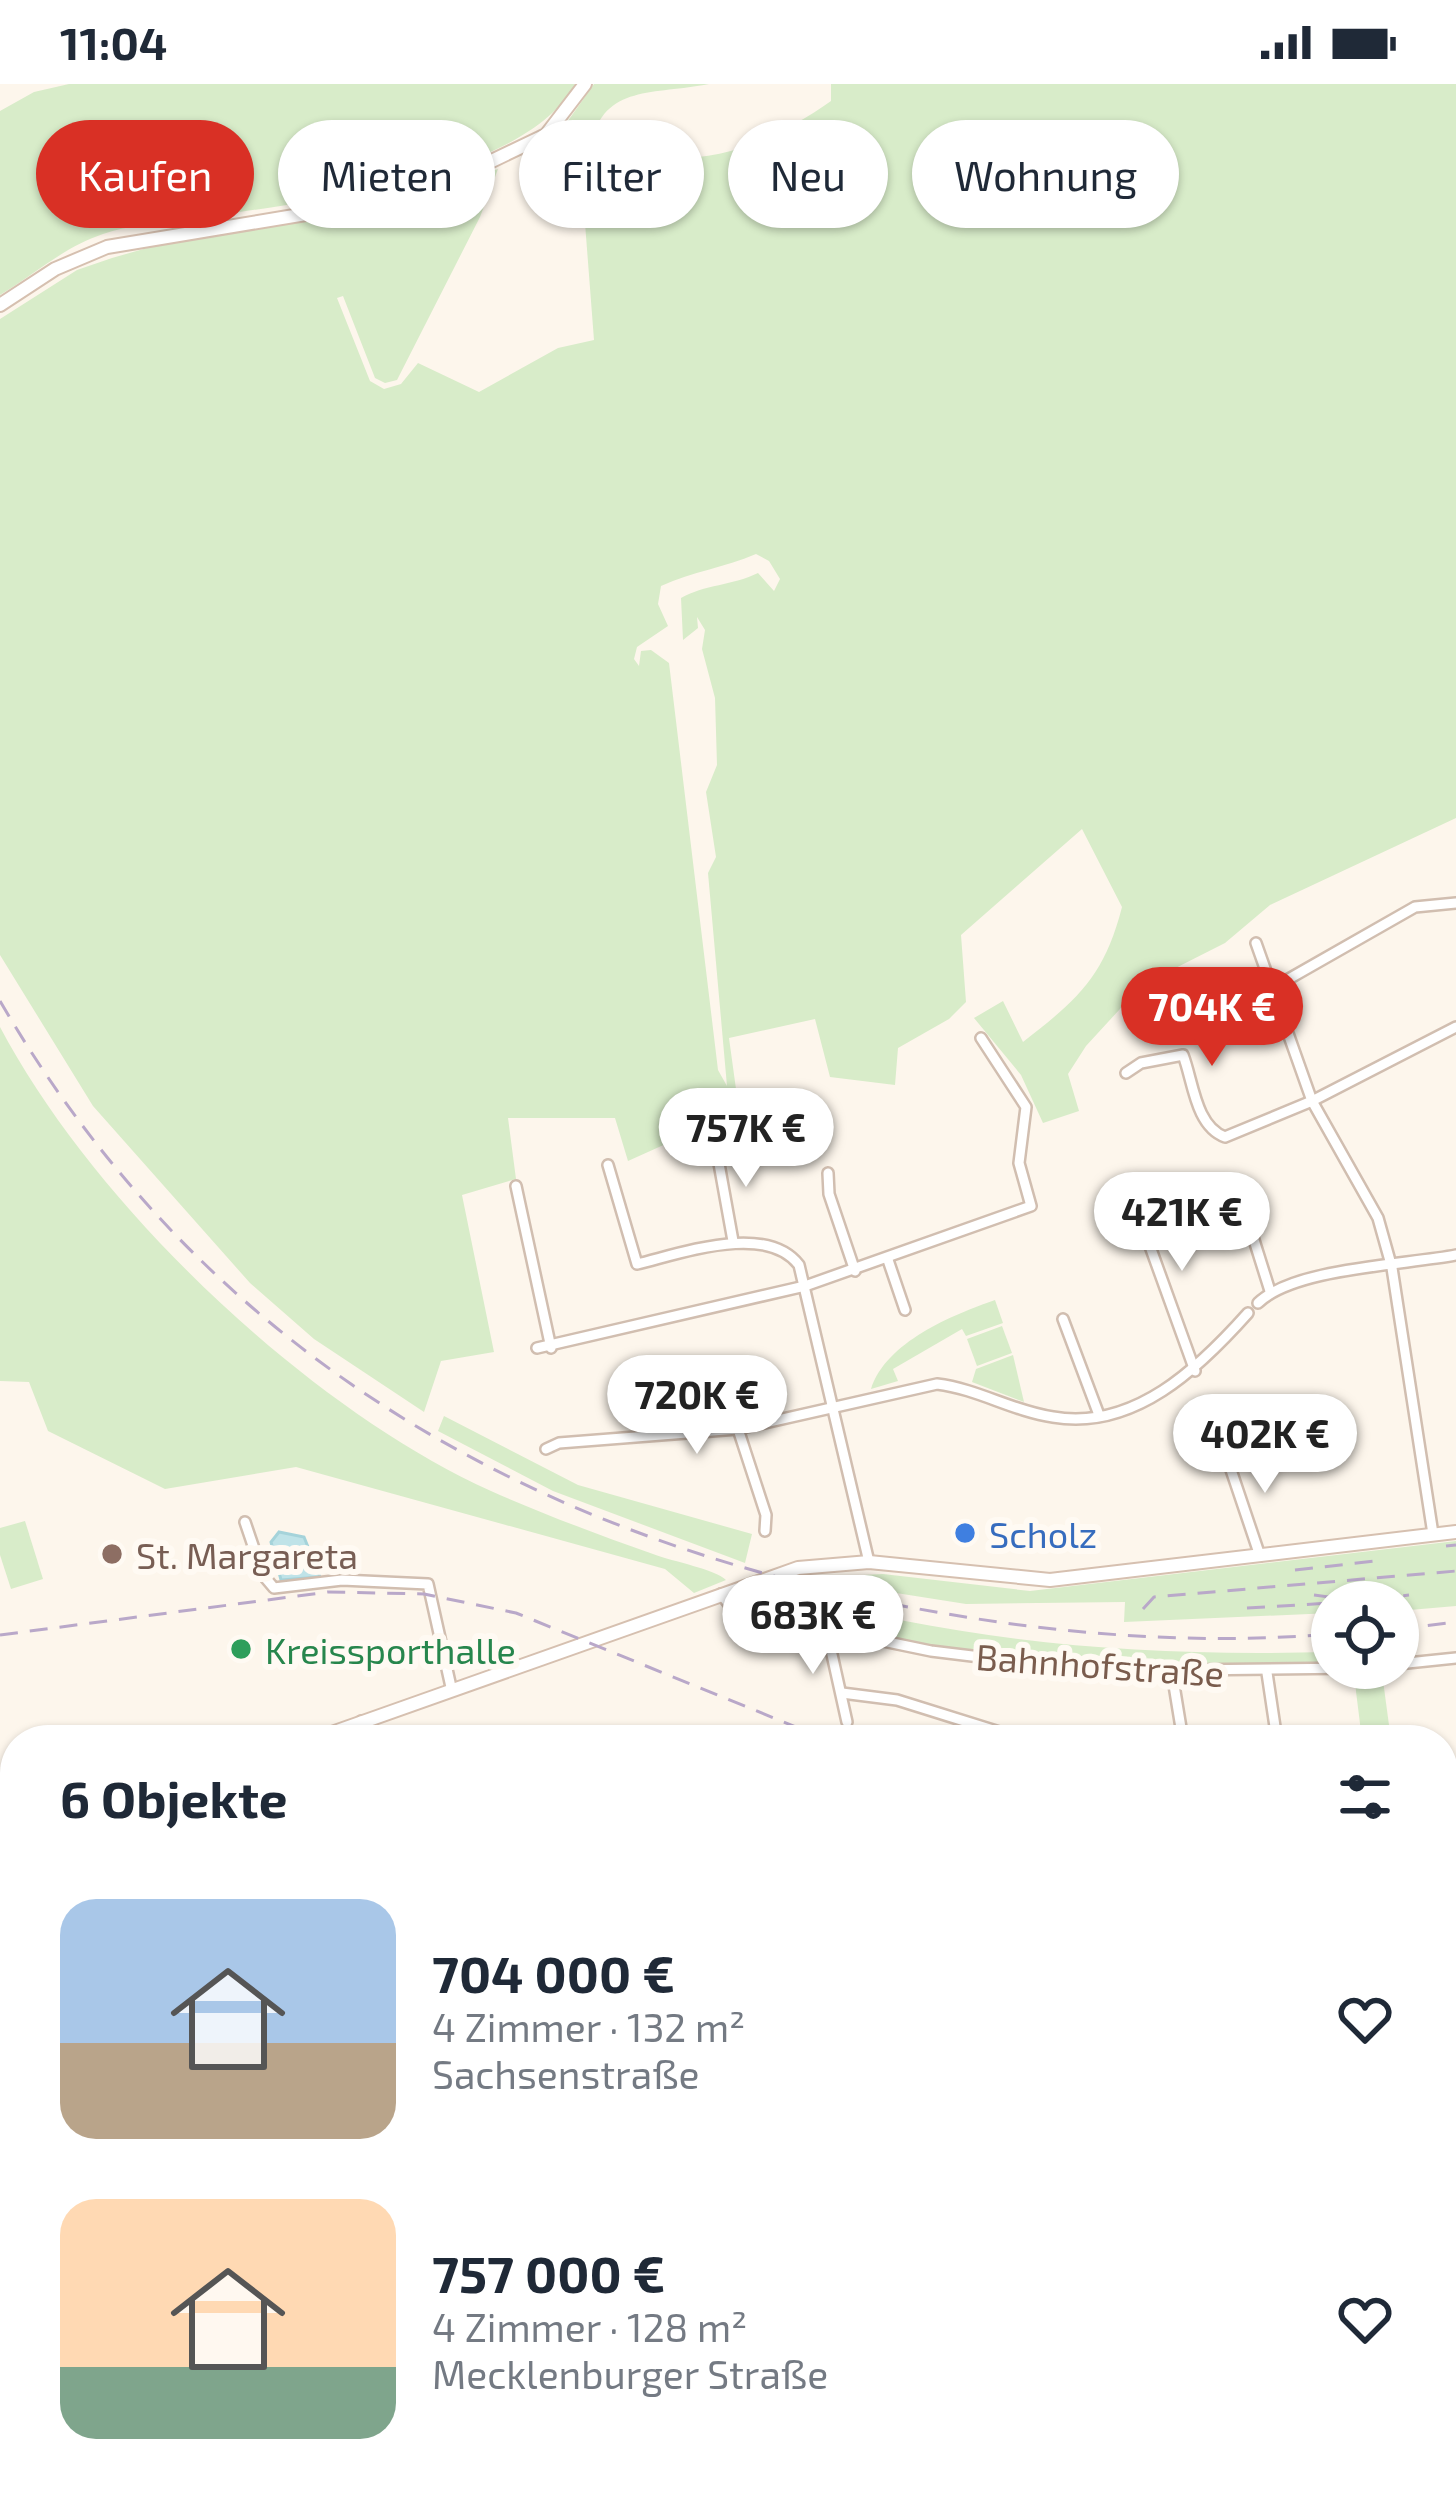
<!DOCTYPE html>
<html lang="de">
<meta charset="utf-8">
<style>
:root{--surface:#fff;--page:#f6f6f7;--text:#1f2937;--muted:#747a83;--accent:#d93025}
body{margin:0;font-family:"Exo 2",sans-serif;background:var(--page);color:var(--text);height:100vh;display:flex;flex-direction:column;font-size:45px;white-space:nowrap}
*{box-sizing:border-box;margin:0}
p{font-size:39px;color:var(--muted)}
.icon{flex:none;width:66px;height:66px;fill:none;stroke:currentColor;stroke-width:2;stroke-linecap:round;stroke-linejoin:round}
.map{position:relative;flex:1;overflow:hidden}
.panel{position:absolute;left:0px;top:1641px;width:1458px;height:771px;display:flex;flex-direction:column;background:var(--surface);border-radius:48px 48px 0 0;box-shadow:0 3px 9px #0004}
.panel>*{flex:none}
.top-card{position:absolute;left:36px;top:36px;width:1386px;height:108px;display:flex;gap:24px}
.tools{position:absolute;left:1311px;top:1497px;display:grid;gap:24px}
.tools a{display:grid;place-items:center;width:108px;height:108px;border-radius:50%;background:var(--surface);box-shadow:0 3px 9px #0004;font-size:60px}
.price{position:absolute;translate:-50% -102px;padding:0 27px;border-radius:42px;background:#fff;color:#222;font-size:39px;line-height:78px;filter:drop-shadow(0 3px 6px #0008)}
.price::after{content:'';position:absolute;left:50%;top:72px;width:36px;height:27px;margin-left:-18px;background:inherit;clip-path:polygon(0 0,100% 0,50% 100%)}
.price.current{background:var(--accent);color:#fff}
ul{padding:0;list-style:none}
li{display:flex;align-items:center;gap:36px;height:300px;padding:0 60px}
li span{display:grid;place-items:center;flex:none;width:336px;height:240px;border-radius:36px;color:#555}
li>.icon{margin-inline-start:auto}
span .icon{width:144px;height:144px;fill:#fffc;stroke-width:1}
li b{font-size:51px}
h2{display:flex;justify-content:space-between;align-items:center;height:144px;padding:0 60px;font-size:51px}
.tag{padding:0 42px;border-radius:54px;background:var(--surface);box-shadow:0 3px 9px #0004;font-size:42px;line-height:108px}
.tag.current{background:var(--accent);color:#fff}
.status{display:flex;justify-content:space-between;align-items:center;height:84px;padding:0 60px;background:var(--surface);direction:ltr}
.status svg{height:33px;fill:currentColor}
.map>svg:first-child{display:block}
</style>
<div class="status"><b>11:04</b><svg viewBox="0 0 49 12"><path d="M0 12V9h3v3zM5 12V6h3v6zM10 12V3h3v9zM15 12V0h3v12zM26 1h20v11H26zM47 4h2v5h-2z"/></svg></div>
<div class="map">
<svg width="1456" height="2410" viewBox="0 0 1456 2410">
<rect width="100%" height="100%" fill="#fdf6ec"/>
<!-- green -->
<g fill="#d8ecc9" fill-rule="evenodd">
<path d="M69 0H575C523 98 286 120 185 136 158 140 128 141 103 150 64 163 35 190 0 211V27L34 8Z"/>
<path d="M594 0H709C654 11 604 0 591 60 682 91 754 71 831 17V0H1456V734L1270 821 1225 859 1142 901 1086 962 1068 990 1079 1027 1043 1039 1021 991 974 934 1003 917 1023 958C1078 915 1104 893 1122 823L1082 745 961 851 966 918 949 935 898 964 895 1001 830 993 815 935 729 954 739 1027 628 1077 615 1034H508L516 1095 462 1111 494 1268 441 1277 424 1328 314 1255 250 1199 93 1022 0 871V235L77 186 112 174 154 162 339 132 498 85 480 133 397 296 385 299 375 294 343 212 337 214 370 297 384 305 401 300 418 279 479 308 558 264 594 256 579 61 553 58ZM756 470 769 477 780 495 774 507 758 489C734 501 703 501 681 514L683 556 698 544 697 533 705 546 702 565 715 614 717 681 706 708 716 773 708 789 727 1002 718 986 669 579 651 566 641 567 639 582 634 575 637 563 668 542 658 520 661 502C693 487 724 484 756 470Z"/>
<path d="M0 943C94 1121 307 1324 491 1407 543 1430 599 1451 653 1470 674 1478 715 1485 726 1496L694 1509 665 1485 296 1383 165 1405 48 1347 29 1298 0 1297Z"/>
<path d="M995 1216 1003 1239 966 1252 962 1245 893 1285 898 1297 871 1305C886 1258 952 1231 995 1216Z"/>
<path d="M1002 1242 1012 1269 977 1282 967 1255Z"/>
<path d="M1013 1271 1024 1318 972 1298 976 1285Z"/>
<path d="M444 1332 578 1401 752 1450 745 1479 553 1407 438 1347Z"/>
<path d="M25 1437 43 1495 11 1505 0 1471V1444Z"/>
<path d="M1456 1457V1522L1398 1527V1518H1332V1529L1124 1538 1125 1518 966 1520 801 1494 883 1490 1030 1507Z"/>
<path d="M776 1507C971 1559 1130 1573 1332 1568V1580L1171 1585 1065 1580 896 1556 836 1536 793 1531Z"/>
<path d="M1382 1589 1391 1656H1362L1354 1591Z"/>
<path d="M711 2397H928L933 2410H695Z"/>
</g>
<!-- water -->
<path fill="#bfe3e8" stroke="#a5d3da" stroke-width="3" d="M279 1448 304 1453 320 1493 281 1496 271 1458Z"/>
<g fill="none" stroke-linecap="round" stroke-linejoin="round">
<!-- stream -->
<g stroke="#a5d3da" stroke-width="3">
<path d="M725 2397 732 2410"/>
<path d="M376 2410 393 2397"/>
</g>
<defs>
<g id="street">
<path d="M1256 859 1312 1017 1378 1134 1392 1184 1433 1450"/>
<path d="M1271 905 1415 823 1456 819"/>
<path d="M1126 989 1141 979 1183 971C1193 996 1195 1042 1225 1053L1312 1017 1456 943"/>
<path d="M716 1063 733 1157"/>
<path d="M608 1081 637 1180C680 1170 766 1138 799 1181L869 1478"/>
<path d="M828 1089 829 1110 855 1187"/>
<path d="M516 1102 551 1264"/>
<path d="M1129 1104 1195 1287"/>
<path d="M1249 1140 1270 1207"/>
<path d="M888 1176 905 1226"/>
<path d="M1258 1219C1294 1184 1404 1181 1456 1171"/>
<path d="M1063 1235 1099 1331"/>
<path d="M537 1264 805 1202 1031 1122 1019 1079 1026 1023 981 954"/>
<path d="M738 1345 766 1431 765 1447"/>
<path d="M546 1365 559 1359 738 1345 937 1300C978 1305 1012 1327 1053 1333 1134 1347 1199 1284 1248 1229"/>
<path d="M1224 1365 1260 1472"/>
<path d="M245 1438 263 1491 274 1504 342 1496 428 1500 451 1603"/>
<path d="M721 1510 741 1536 791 1538 931 1567 1095 1587 1356 1584"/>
<path d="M834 1547 831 1566 847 1638"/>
<path d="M1398 1580 1456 1574"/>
<path d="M1172 1589 1183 1656"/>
<path d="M1267 1589 1277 1656"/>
<path d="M842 1609 897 1616 1025 1656"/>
<path d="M361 1637 368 1656"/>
<path d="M0 1957 15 1999"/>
<path d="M1443 1993 1456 1989"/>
<path d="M0 2093 15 2087"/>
<path d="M1443 2183 1456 2226"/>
<path d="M0 2268 15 2262"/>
<path d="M190 2397 197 2410"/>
<path d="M1074 2397 1082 2410"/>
<path d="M24 2410 47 2403 60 2410"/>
<path d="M268 2410 285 2400"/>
<path d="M347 2410 364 2397"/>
<path d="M1439 2410 1456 2404"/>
</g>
<g id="secondary">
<path d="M0 221 55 185 107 163 330 126 475 85 546 51 585 0"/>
<path d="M312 1656 798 1484 869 1478 1050 1496 1456 1448"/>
<path d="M0 1753H15"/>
</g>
</defs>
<!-- street casing -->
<use href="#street" stroke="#d1beb0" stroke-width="14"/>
<!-- secondary casing -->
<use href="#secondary" stroke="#d6c0b0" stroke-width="16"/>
<!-- street -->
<use href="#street" stroke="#fff" stroke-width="9"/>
<!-- secondary -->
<use href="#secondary" stroke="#fff" stroke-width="12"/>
<!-- rail -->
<g stroke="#b9a8c9" stroke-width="3" stroke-dasharray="18 12" stroke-linecap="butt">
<path d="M0 917C199 1260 515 1446 898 1521 1041 1549 1187 1562 1332 1550"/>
<path d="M1446 1462 1456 1461"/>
<path d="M1295 1486 1384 1476"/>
<path d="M1314 1511 1359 1517 1409 1511"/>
<path d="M1247 1524 1331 1519"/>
<path d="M1143 1525 1154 1513 1456 1487"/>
<path d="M1398 1545 1456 1538"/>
<path d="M0 1551 328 1508 424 1510 516 1529 828 1656"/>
<path d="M1443 1691 1456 1688"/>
</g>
</g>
<!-- markers -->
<circle fill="#3f7fe0" stroke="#fffaf3" stroke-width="4.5" cx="965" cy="1449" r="12"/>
<circle fill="#8d6e63" stroke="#fffaf3" stroke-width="4.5" cx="112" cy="1470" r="12"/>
<circle fill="#2e9e5b" stroke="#fffaf3" stroke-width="4.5" cx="241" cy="1565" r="12"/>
<g text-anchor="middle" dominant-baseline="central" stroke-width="12" stroke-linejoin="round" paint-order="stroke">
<!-- shop labels -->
<g font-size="36" fill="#366cbe" stroke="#fffaf3" text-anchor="start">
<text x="989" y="1449">Scholz</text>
</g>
<!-- education labels -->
<g font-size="36" fill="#785e54" stroke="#fffaf3" text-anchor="start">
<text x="136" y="1470">St. Margareta</text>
</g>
<!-- leisure labels -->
<g font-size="36" fill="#27864d" stroke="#fffaf3" text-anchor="start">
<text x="265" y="1565">Kreissporthalle</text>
</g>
<!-- street labels -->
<g font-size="36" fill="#7a5c4d" stroke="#fffaf3">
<text transform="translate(1100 1580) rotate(4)">Bahnhofstraße</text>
</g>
</g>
</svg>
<div class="tools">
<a><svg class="icon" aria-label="locate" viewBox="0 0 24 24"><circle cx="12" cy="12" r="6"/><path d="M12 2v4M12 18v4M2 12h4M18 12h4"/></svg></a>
</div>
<b class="price current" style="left:1212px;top:985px">704K €</b>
<b class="price" style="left:746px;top:1106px">757K €</b>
<b class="price" style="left:1182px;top:1190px">421K €</b>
<b class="price" style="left:697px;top:1373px">720K €</b>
<b class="price" style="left:1265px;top:1412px">402K €</b>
<b class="price" style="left:813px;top:1593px">683K €</b>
<div class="top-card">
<a class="tag current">Kaufen</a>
<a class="tag">Mieten</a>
<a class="tag">Filter</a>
<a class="tag">Neu</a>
<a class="tag">Wohnung</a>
</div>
<section class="panel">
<h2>6 Objekte<svg class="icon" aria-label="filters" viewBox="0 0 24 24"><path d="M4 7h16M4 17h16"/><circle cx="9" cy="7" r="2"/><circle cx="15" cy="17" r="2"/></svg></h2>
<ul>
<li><span style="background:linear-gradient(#a9c7e8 60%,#b9a48a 0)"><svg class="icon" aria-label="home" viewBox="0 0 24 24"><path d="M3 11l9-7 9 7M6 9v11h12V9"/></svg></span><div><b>704 000 €</b><p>4 Zimmer · 132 m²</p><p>Sachsenstraße</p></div><svg class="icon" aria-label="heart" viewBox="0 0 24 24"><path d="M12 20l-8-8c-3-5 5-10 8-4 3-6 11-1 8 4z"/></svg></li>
<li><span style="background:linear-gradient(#ffd9b3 70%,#7fa58c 0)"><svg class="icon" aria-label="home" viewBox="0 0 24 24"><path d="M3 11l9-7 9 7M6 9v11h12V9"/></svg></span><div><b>757 000 €</b><p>4 Zimmer · 128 m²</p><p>Mecklenburger Straße</p></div><svg class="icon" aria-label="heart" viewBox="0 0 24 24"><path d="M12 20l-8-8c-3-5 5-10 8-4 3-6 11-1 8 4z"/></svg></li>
</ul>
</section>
</div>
